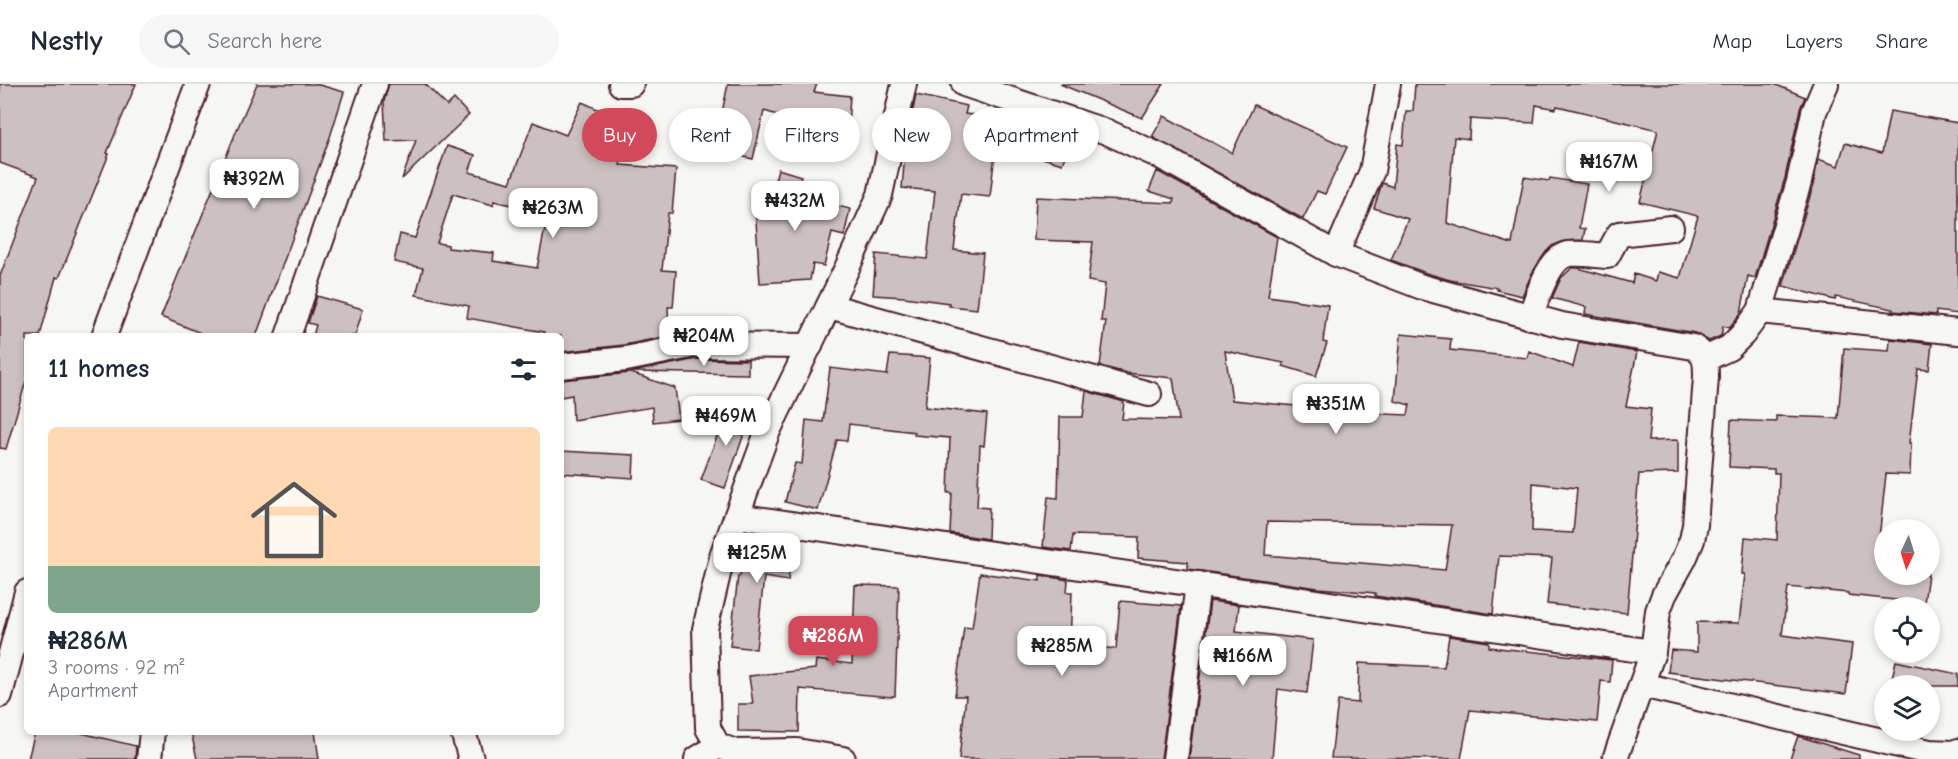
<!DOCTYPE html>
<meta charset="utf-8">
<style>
:root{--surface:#fff;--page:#f6f6f7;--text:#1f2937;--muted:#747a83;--line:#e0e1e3;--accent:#d1495b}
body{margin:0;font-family:"Comic Neue",sans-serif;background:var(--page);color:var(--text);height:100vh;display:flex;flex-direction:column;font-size:22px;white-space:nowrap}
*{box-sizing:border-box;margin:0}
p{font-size:20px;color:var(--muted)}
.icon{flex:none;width:33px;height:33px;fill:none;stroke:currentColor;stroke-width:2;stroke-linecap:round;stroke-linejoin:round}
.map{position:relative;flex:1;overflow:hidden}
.details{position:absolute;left:24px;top:249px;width:540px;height:402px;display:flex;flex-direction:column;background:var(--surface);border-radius:9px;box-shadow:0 3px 9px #0003}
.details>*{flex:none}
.guide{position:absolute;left:582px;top:24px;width:570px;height:54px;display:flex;gap:12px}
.needle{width:39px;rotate:184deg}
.fabs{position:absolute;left:1874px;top:435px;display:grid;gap:12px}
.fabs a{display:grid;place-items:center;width:66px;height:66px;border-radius:50%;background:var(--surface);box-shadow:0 3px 9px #0003;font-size:30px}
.price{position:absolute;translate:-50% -51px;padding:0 14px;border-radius:12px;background:#fff;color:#222;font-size:20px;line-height:39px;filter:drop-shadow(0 2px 3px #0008)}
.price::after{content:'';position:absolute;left:50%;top:36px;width:18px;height:14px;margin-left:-9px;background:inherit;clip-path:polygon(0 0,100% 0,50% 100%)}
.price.selected{background:var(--accent);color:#fff}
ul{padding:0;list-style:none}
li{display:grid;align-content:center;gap:12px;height:318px;padding:0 24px}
li span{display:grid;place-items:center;height:186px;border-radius:9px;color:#555}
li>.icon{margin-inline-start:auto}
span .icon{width:108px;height:108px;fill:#fffc;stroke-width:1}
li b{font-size:26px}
h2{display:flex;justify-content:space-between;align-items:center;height:72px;padding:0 24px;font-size:26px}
.pill{padding:0 21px;border-radius:27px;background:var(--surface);box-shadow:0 3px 9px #0003;font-size:21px;line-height:54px}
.pill.selected{background:var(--accent);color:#fff}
header{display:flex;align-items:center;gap:36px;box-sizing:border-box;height:84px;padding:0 30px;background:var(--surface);border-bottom:2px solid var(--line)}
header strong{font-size:28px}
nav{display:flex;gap:33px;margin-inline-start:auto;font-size:21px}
.search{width:420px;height:54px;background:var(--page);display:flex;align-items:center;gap:15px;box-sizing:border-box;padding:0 21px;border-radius:33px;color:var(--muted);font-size:22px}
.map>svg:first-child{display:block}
</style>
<header>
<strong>Nestly</strong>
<div class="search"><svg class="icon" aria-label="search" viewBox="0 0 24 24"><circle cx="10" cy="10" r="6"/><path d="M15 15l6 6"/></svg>Search here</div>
<nav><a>Map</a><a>Layers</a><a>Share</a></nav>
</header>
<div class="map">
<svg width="1958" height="675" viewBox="0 0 1958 675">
<rect width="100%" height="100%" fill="#f6f6f2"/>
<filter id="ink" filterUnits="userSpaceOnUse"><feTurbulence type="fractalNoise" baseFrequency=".0167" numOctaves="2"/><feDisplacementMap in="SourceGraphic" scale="12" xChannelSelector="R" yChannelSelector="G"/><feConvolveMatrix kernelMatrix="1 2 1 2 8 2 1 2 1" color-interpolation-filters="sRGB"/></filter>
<g filter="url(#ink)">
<!-- building -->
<g fill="#ccc1c0" stroke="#4a1f2b" stroke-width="1.5" fill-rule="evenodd">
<path d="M0 0H136L107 69 109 70 59 194 56 193 40 252H27V294L6 365 0 364V192L38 93 0 79Z"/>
<path d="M257 0H316L344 8 330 53 256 252H208L161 233 238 43Z"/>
<path d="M389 0H425L447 22 454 15 469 31 402 95 416 56 386 57 384 17Z"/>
<path d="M728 0H817L814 8 850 12 848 40 806 36 805 39 764 27 753 75 714 66Z"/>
<path d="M1060 0H1164L1142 34Z"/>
<path d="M1415 0H1774L1805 13 1800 25 1785 94 1755 194 1748 192 1741 229 1729 244 1723 242 1721 252 1709 257 1695 249 1585 230 1586 223 1552 214 1561 194 1572 184H1578L1632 199 1634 190 1656 197 1658 188 1680 194 1698 132 1640 118 1658 46 1557 22 1556 25 1536 21 1534 39 1470 35 1469 55 1454 53 1447 139 1512 160 1524 93 1549 97 1550 94 1587 100 1579 144 1585 145 1583 156 1564 157 1552 162 1546 168 1532 189 1522 212 1497 206 1498 204 1450 196 1426 189 1391 176 1408 135 1374 124 1382 99 1393 103 1397 60 1403 61 1406 27H1413Z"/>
<path d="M916 11 967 22 965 30 999 34 990 113 961 110 954 166 983 169 977 225 949 222V219L904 213 873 211 876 170 927 175 935 107 902 104 905 69H904Z"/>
<path d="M582 18 613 32 611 36 632 43 620 81 676 85 672 129H668L662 186 676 187 673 223H668L669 252 624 261 561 268V252H544V248L467 234 469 222 416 211 423 184 394 178 400 150 415 154 447 62 475 71 469 88 510 99 533 38 566 51ZM453 110 493 121 494 117 548 129 537 184 493 177 494 169 448 164V161L437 159Z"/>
<path d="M1254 21 1347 63 1325 110 1317 107 1303 135 1152 53 1164 32 1232 69Z"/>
<path d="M1890 27 1958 39V230L1936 227V231L1893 227V225L1836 213 1835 216 1783 202 1813 102 1818 75 1838 82 1845 59 1882 69Z"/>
<path d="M1039 49 1070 59 1062 80 1033 71Z"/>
<path d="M778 85 801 92 796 112 850 125 844 152 832 149 824 182 813 180 810 196 760 199 755 121 768 123Z"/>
<path d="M1157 87 1277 153 1268 212 1328 221 1323 258 1327 259 1316 292 1283 282 1284 279 1225 267 1232 316 1307 323 1306 327 1408 331 1410 321 1395 317 1401 250 1451 255 1450 266 1527 274 1529 267 1573 283 1579 258 1637 268 1626 322 1651 325 1648 357 1678 356V389L1639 390 1627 529 1547 520 1552 474 1499 472 1493 530 1375 512V509L1318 504 1188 485V478L1138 474 1139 453 1073 451 1071 467 1043 463 1048 413 1058 414 1060 333H1083L1086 307 1124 318 1122 335 1179 336 1173 294 1127 289 1100 282 1106 237H1101L1105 200 1088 197 1093 158 1034 156 1036 113 1173 119 1174 115 1149 107ZM1533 399 1577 404 1573 449 1532 447ZM1267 438 1452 441 1445 486 1265 471Z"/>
<path d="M317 212 363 225 355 252H313L316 241 308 239Z"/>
<path d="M1890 255 1932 260 1929 286 1918 285 1909 359H1911L1910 391 1886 390 1878 464 1884 465V490H1928L1924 519 1848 511V509L1788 503 1782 551 1852 560 1846 610 1668 588 1671 566 1697 568V538L1739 539 1745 490H1742L1745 453 1777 456 1779 389H1774V385L1729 383 1731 336 1776 338V332L1838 334 1844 264 1889 267Z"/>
<path d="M890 271 930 274 925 323 987 330 984 362 980 361 977 423 989 424 988 455 950 449 952 409H948L950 354 914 351 915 348 849 340 847 357 837 356 818 426 785 418 795 379 802 380 806 336 823 338 830 284 887 291Z"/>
<path d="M696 275 748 276V290L632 288Z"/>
<path d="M631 289 675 304 679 335 653 338 652 323 573 336 572 311 561 313V296Z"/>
<path d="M728 322 751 330 725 404 701 396Z"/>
<path d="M561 367 634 371 633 394 561 389Z"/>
<path d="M746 450 793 457 788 497 764 493 756 565 730 562 738 492H740Z"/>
<path d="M980 489 1040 497V491L1068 496 1067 508H1072L1070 560 1116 565 1120 517 1181 522 1161 675H959L966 612H955L964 543 972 544Z"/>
<path d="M855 501 899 502 895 612H892V613L800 605 799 648 738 647V620H753L749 592 815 585 816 576 852 580Z"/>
<path d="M1210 517 1239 521 1236 547 1313 556 1307 609 1278 605 1272 675H1189Z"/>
<path d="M1449 552 1489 558V563L1612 576 1610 598 1601 597 1597 638 1470 626 1461 675 1331 674 1338 617 1358 619 1359 579 1444 583Z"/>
<path d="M1896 577 1958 590V602H1890Z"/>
<path d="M35 648H77L136 662 135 675H28Z"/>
<path d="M191 648H315L319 675H197Z"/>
<path d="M1798 652 1859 671V675H1790Z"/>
</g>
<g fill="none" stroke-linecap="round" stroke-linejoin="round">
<defs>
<g id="street">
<path d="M621 0H631"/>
<path d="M964 0 1107 48 1162 73 1336 170 1422 203 1562 241 1693 263C1706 270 1706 278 1706 293L1695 441 1692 456 1684 475 1664 511 1658 527 1653 568 1615 675"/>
<path d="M1336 170 1372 87 1388 0"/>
<path d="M829 222 1149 310"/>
<path d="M1760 227 1958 248"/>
<path d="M1530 233C1537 215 1548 173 1569 170 1581 169 1595 171 1607 172L1619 150 1671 144"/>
<path d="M104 252 198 0"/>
<path d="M288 252 375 0"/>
<path d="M1705 275 1729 264 1743 250 1760 227 1799 98 1814 28 1826 0"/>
<path d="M561 282 626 275 695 261 810 262"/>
<path d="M737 432 1653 568"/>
<path d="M1642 601 1929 668 1954 669 1958 667"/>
<path d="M0 611 27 508"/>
<path d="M463 648 471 675"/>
<path d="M149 675 152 648"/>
<path d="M697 675 718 662"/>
<path d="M843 675 797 667 736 668 718 662 708 644 705 545 723 469 767 349 847 184 880 111 904 0"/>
<path d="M1175 675 1198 500"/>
</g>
</defs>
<!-- street casing -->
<use href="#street" stroke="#4a1f2b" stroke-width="28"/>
<!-- street -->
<use href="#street" stroke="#f6f6f2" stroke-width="24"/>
</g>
</g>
</svg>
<div class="fabs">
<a><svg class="needle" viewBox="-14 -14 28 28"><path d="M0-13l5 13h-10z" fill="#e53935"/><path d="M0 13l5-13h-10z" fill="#747a83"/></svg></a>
<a><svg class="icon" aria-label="locate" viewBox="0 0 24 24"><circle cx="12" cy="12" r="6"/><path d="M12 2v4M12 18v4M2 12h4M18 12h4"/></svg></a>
<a><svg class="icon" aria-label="layers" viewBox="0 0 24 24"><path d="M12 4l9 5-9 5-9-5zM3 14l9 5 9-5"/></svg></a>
</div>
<b class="price" style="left:1609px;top:109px">₦167M</b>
<b class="price" style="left:254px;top:126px">₦392M</b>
<b class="price" style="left:795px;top:148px">₦432M</b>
<b class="price" style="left:553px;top:155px">₦263M</b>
<b class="price" style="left:704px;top:283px">₦204M</b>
<b class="price" style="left:1336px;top:351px">₦351M</b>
<b class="price" style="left:726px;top:363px">₦469M</b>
<b class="price" style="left:757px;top:500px">₦125M</b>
<b class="price selected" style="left:833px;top:583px">₦286M</b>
<b class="price" style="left:1062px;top:593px">₦285M</b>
<b class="price" style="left:1243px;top:603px">₦166M</b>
<div class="guide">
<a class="pill selected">Buy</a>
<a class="pill">Rent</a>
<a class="pill">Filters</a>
<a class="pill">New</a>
<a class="pill">Apartment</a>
</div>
<section class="details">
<h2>11 homes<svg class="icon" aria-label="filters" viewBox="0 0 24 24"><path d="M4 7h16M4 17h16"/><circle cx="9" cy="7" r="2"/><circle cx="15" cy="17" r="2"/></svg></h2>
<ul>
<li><span style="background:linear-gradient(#ffd9b3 75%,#7fa58c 0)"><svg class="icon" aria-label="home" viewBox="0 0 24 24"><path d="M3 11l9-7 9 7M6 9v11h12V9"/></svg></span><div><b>₦286M</b><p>3 rooms · 92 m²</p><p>Apartment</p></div></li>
</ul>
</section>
</div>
